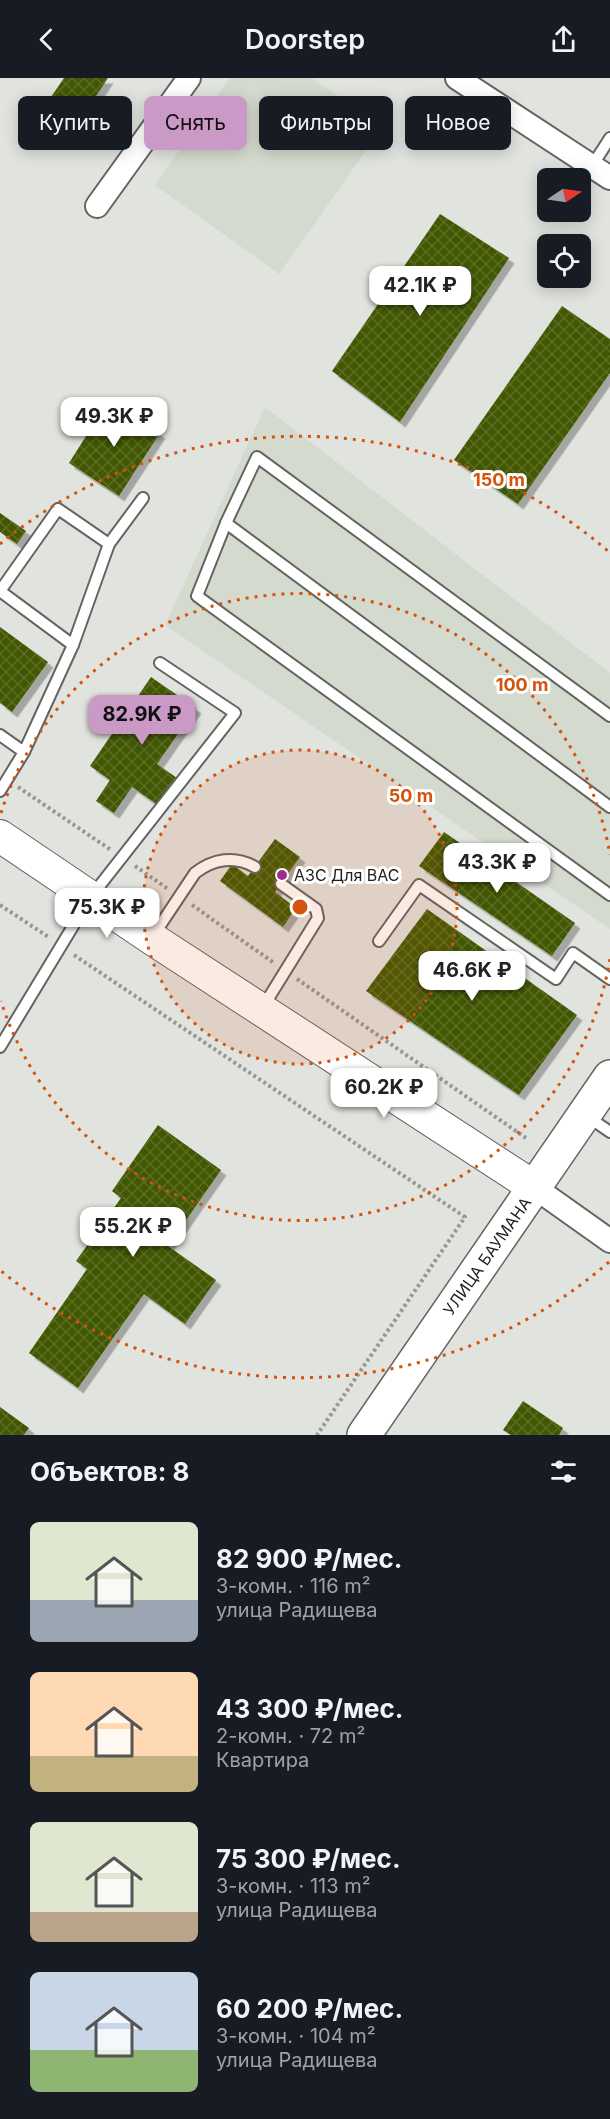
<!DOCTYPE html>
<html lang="ru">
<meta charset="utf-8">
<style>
:root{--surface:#171b24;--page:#20242c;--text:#f1f3f6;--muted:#9ea1a6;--accent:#ca99c6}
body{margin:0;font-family:Inter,sans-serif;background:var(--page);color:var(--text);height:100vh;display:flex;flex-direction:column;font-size:22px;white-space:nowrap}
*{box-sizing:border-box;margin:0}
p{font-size:20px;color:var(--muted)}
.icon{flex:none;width:33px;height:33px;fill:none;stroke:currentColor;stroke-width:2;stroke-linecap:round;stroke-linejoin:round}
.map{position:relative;height:1357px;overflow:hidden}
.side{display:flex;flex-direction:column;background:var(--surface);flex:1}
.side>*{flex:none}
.guide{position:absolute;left:18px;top:18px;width:574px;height:54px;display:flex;gap:12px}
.needle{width:39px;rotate:77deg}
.controls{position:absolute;left:537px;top:90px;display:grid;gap:12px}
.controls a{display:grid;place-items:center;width:54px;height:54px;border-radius:9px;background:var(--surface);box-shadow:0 3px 15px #0003;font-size:30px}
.price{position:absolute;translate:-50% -51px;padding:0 14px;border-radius:12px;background:#fff;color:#222;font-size:20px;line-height:39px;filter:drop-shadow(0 2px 3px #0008)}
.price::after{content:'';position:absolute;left:50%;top:36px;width:18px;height:14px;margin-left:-9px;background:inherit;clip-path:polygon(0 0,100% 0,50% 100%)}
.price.active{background:var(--accent);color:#111}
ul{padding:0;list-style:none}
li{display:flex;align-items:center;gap:18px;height:150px;padding:0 30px}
li span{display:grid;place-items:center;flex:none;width:168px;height:120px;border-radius:9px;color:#555}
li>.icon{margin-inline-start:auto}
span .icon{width:72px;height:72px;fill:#fffc;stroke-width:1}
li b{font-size:26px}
h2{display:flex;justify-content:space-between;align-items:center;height:72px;padding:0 30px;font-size:26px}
.tag{padding:0 21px;border-radius:9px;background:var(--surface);box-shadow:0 3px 15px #0003;font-size:21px;line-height:54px}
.tag.active{background:var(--accent);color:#111}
header{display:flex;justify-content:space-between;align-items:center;height:78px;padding:0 30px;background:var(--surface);font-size:27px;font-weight:600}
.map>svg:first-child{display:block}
</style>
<header><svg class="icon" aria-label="back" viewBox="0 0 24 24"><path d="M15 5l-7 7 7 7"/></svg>Doorstep<svg class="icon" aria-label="share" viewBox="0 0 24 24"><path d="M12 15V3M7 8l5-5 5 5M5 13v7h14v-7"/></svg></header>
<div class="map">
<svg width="610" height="1357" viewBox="0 0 610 1357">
<defs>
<pattern id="building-cross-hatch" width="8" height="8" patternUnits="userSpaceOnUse" patternTransform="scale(1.5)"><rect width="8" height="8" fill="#425802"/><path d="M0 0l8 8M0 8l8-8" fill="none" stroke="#5a6c27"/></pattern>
<filter id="shadow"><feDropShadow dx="5.5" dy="5.5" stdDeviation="0" flood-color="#0004"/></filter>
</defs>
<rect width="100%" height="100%" fill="#e1e3de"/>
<!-- built -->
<g fill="#d5dace">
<path d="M230 0H312L382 50 279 196 155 107Z"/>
<path d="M265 329 610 595V851L165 547Z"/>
</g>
<!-- building -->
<g fill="url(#building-cross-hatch)" filter="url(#shadow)">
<path d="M64 0H108L67 62 36 41Z"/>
<path d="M440 136 509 180 400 344 332 293Z"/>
<path d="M562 228 610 261V295L518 426 454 382Z"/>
<path d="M109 322 160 355 119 418 69 385Z"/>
<path d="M0 435 26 453 17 466 0 454Z"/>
<path d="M0 549 48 584 12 634 0 625Z"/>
<path d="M151 599 196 630 157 686 177 700 158 727 132 709 114 735 96 723 110 702 90 688Z"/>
<path d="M444 754 575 845 552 878 419 788Z"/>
<path d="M275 761 300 779 275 814 296 830 283 849 220 803 232 786 248 798Z"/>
<path d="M427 831 577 937 519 1017 366 913Z"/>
<path d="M158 1047 221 1092 168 1168 216 1202 185 1246 144 1216 78 1310 29 1275 87 1191 76 1183 121 1120 112 1113Z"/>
<path d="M523 1323 563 1350 559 1357H511L503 1352Z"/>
<path d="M0 1329 29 1350 24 1357H0Z"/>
</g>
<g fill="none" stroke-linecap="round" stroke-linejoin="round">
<defs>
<g id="lane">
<path d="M592 88 610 60"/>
<path d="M226 445 257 379 610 638"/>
<path d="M0 513 73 567 24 674 0 713"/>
<path d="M0 513 58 431 109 466 143 420"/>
<path d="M73 567 109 466"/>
<path d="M0 657 24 674"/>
<path d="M610 729 226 445 197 518 610 817"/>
<path d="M153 858 195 795C213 781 235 777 255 789"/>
<path d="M379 863 419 807 556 901 573 875 610 901"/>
<path d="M263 929 318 840 316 831 281 806"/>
<path d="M0 969 90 820 235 635 160 585"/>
<path d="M587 1038 610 1054"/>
</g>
<g id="street">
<path d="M457 0 610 100"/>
<path d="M97 128 189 0"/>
<path d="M534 1109 610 1163"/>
</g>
<path id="secondary" d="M0 758 151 860 534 1109"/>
<path id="primary" d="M364 1357 610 999"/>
</defs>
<!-- lane casing -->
<use href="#lane" stroke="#646561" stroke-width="14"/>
<!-- street casing -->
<use href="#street" stroke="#646561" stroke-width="26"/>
<!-- secondary casing -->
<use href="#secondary" stroke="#646561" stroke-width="34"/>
<!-- primary casing -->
<use href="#primary" stroke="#646561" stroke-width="36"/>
<!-- path -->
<g stroke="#969894" stroke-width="4" stroke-dasharray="3 3" stroke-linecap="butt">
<path d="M18 709 111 772"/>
<path d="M135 788 168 811"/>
<path d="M0 827 50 860"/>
<path d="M192 827 274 885"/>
<path d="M74 877 465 1139 317 1357"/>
<path d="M297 901 526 1060"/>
</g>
<!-- lane -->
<use href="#lane" stroke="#fff" stroke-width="10"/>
<!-- street -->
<use href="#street" stroke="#fff" stroke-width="22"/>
<!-- secondary -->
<use href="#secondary" stroke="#fff" stroke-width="32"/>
<!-- primary -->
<use href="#primary" stroke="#fff" stroke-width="33"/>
</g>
<!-- distance rings -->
<circle cx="300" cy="829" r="157" fill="#d4530e" fill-opacity=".12"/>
<g fill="none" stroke="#d4530e" stroke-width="3" stroke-dasharray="3 6">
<circle cx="300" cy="829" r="157"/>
<path d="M610 881A314 314 0 0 1 1 923M1 735A314 314 0 0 1 610 777"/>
<path d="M609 1184A471 471 0 0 1 0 1192M0 466A471 471 0 0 1 609 474"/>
</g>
<!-- markers -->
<circle fill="#9b2c8c" stroke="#fff" stroke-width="2" cx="282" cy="797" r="6"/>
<g text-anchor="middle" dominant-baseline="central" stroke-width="6" stroke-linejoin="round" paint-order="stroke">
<!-- poi labels -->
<g font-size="16" fill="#1e1f1d" stroke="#fff" text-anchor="start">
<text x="294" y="797">АЗС Для ВАС</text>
</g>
<!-- street labels -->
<g font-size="16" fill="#1e1f1d" stroke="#fff">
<text transform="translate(487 1178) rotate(-55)">УЛИЦА БАУМАНА</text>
</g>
</g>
<circle cx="300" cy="829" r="9" fill="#d4530e" stroke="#fff" stroke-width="3"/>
<g font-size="18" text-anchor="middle" font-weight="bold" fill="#d4530e" stroke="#fff" stroke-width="6" stroke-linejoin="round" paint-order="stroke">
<text x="499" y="408">150 m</text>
<text x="522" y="613">100 m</text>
<text x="411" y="724">50 m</text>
</g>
</svg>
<div class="controls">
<a><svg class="needle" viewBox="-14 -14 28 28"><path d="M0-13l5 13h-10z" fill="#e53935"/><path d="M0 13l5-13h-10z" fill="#9ea1a6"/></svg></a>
<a><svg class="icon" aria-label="locate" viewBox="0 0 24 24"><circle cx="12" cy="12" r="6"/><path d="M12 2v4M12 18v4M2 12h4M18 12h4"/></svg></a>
</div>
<b class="price" style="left:420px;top:239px">42.1K ₽</b>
<b class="price" style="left:114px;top:370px">49.3K ₽</b>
<b class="price active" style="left:142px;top:668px">82.9K ₽</b>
<b class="price" style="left:497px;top:816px">43.3K ₽</b>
<b class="price" style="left:107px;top:861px">75.3K ₽</b>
<b class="price" style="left:472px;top:924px">46.6K ₽</b>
<b class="price" style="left:384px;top:1041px">60.2K ₽</b>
<b class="price" style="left:133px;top:1180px">55.2K ₽</b>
<div class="guide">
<a class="tag">Купить</a>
<a class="tag active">Снять</a>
<a class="tag">Фильтры</a>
<a class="tag">Новое</a>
</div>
</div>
<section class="side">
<h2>Объектов: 8<svg class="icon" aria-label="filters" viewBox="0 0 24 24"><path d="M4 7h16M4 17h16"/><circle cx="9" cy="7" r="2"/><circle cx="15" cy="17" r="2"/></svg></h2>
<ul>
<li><span style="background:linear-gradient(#dfe7d0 65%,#9aa5b1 0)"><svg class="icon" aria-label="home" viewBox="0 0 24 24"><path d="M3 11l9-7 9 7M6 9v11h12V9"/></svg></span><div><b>82 900 ₽/мес.</b><p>3-комн. · 116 m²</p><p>улица Радищева</p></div></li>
<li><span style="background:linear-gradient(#ffd9b3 70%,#c2b280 0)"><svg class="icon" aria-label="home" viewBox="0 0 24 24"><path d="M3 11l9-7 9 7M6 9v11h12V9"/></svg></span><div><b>43 300 ₽/мес.</b><p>2-комн. · 72 m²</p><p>Квартира</p></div></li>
<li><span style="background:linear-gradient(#dfe7d0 75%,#b9a48a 0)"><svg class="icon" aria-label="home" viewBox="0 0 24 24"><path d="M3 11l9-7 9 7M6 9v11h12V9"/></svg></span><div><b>75 300 ₽/мес.</b><p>3-комн. · 113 m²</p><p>улица Радищева</p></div></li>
<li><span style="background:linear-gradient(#c9d6e8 65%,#8fb573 0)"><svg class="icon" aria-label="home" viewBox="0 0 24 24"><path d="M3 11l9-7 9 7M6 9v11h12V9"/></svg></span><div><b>60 200 ₽/мес.</b><p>3-комн. · 104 m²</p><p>улица Радищева</p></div></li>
</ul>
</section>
